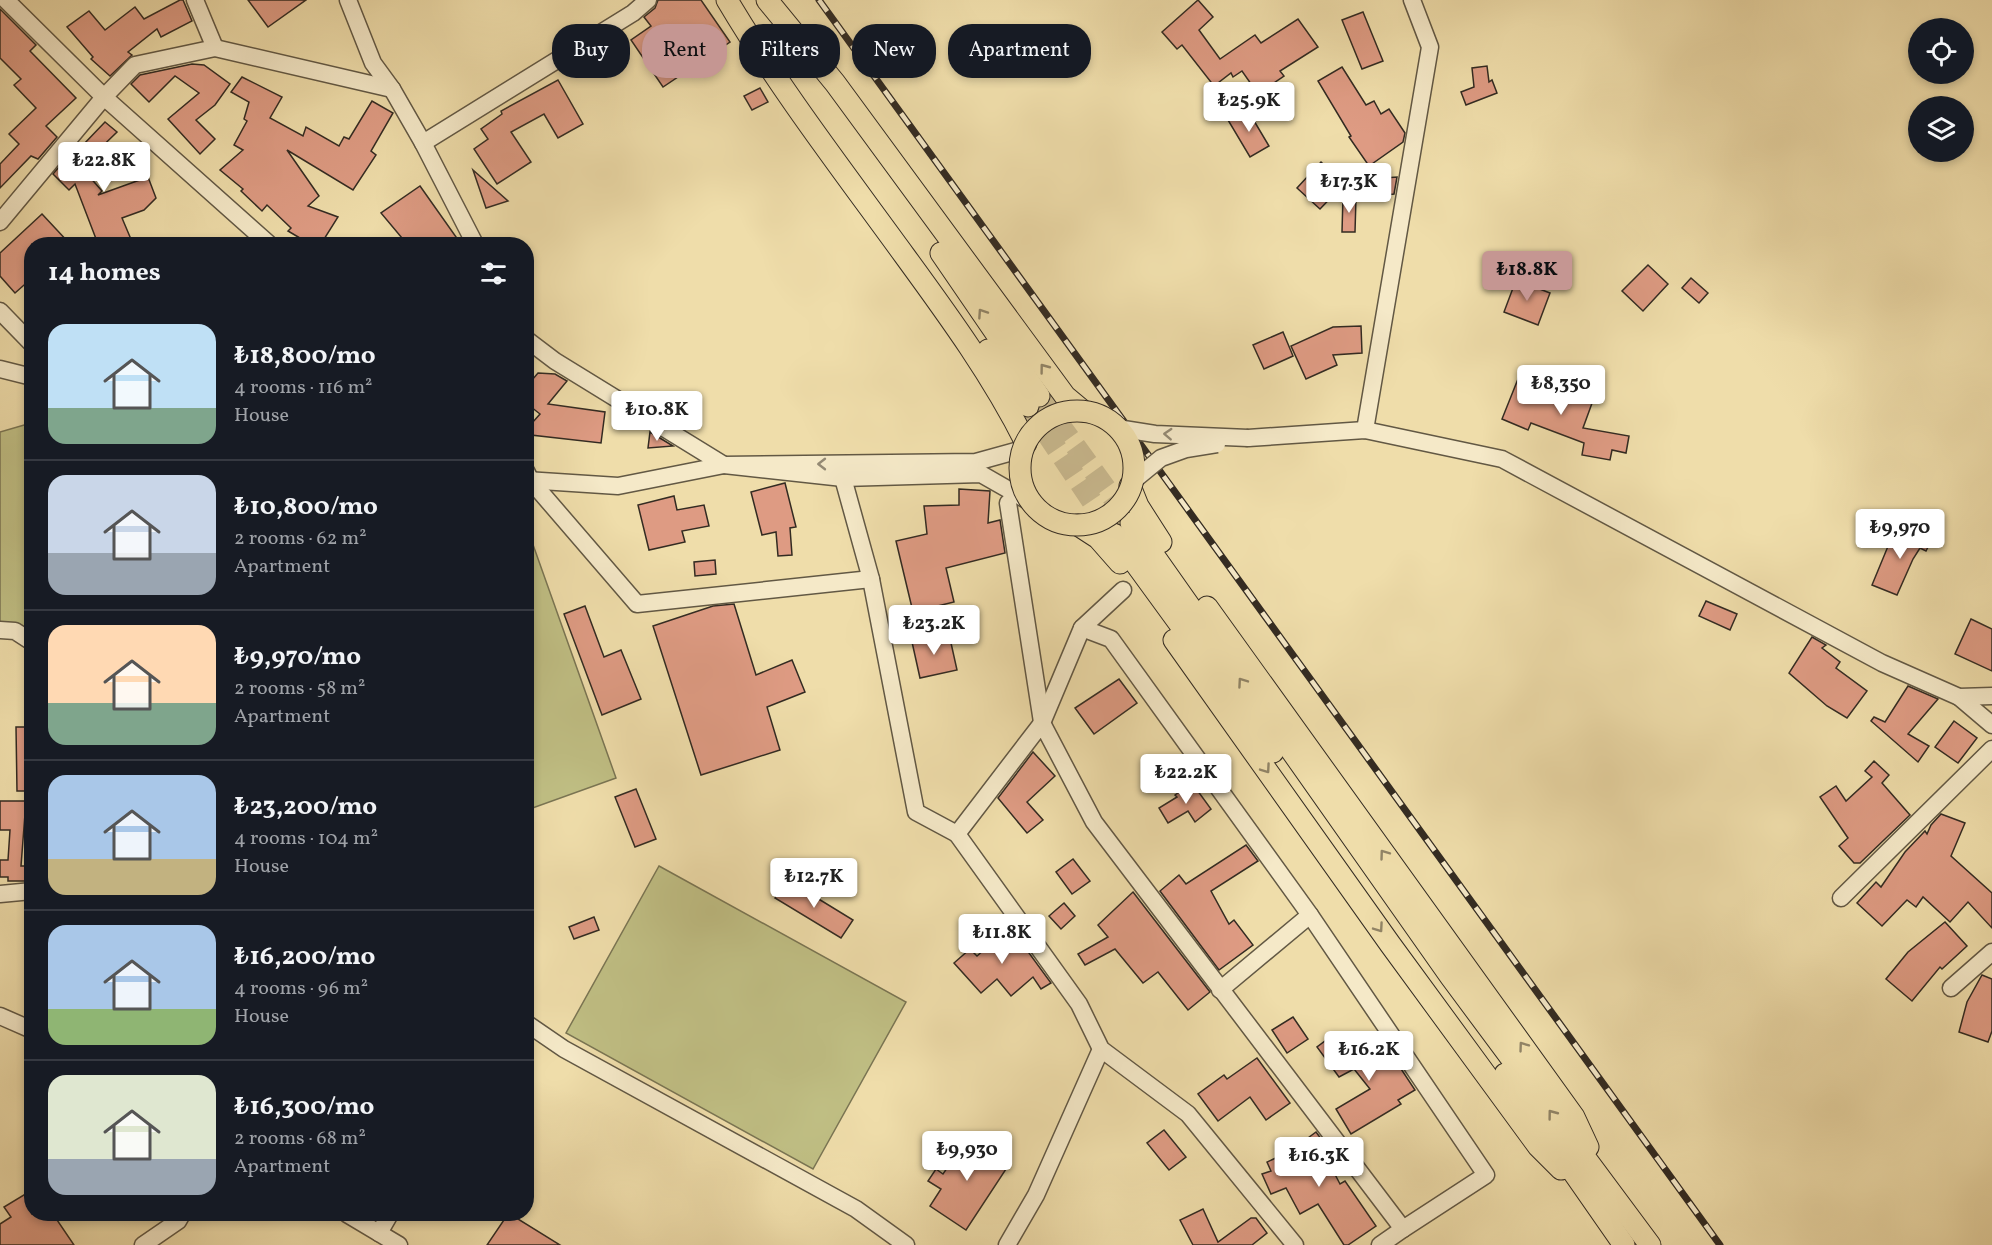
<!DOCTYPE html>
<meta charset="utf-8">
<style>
:root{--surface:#171b24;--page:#242831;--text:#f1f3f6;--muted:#9ea1a6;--line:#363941;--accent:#c59692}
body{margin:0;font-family:Vollkorn,serif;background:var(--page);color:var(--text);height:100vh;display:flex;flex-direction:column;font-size:22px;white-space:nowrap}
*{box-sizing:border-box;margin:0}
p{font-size:20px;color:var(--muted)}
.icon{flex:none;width:33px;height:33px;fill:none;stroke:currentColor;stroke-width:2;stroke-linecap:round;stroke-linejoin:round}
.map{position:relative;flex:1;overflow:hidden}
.sheet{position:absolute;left:24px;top:237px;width:510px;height:984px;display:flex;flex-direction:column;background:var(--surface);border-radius:24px;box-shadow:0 3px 9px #0003}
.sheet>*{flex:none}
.guide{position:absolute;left:552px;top:24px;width:570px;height:54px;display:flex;gap:12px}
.buttons{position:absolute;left:1908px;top:18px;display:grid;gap:12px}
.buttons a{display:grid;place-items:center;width:66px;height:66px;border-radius:50%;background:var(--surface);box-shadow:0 3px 9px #0003;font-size:30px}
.price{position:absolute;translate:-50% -51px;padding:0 14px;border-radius:6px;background:#fff;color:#222;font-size:20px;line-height:39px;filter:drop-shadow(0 2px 3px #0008)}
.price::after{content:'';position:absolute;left:50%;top:36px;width:18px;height:14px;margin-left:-9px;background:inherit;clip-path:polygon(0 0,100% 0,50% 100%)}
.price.on{background:var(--accent);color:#111}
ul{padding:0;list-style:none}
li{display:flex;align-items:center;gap:18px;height:150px;padding:0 24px}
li+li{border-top:2px solid var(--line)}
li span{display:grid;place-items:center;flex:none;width:168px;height:120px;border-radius:18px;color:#555}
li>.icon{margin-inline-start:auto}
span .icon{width:72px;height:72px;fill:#fffc;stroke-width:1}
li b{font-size:26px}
h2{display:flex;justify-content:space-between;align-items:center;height:72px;padding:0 24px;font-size:26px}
.pill{padding:0 21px;border-radius:24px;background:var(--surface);box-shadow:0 3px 9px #0003;font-size:21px;line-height:54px}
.pill.on{background:var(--accent);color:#111}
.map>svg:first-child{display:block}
</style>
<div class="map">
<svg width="1992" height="1245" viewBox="0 0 1992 1245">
<rect width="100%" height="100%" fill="#efddaa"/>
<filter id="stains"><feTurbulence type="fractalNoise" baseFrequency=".00333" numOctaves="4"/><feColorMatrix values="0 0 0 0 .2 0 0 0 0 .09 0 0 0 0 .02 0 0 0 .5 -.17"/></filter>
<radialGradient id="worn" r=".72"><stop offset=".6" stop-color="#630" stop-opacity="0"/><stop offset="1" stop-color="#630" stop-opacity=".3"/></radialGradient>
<!-- green -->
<g fill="#c0bf84" stroke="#7a7553" stroke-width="1.5">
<path d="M31 423V628L0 626V432Z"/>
<path d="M526 525 616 778 527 810H526Z"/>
<path d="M659 866 906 1002 813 1169 566 1033Z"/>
</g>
<!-- building -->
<g fill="#de9b83" stroke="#332b22" stroke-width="1.5">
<path d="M180 0H183L192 21 161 37 157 29 128 52 132 55 110 76 91 59 93 57 67 27 89 11 105 30 135 7 144 19Z"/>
<path d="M248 0H306L268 27Z"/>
<path d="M658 0H701L730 42 663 87 631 40 651 26 644 17 655 8Z"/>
<path d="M1198 0 1213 17 1199 30 1220 59 1255 35 1261 43 1298 19 1318 47 1280 71 1284 76 1258 94 1242 71 1233 77 1231 73 1214 86 1182 45 1177 49 1162 32Z"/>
<path d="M0 9 36 45 30 51 76 98 46 126 57 137 38 159 31 156 0 188V164L19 144 9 134 36 108 14 85 21 79 0 58Z"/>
<path d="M1363 12 1383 61 1362 69 1342 20Z"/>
<path d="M192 64 204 65 230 84 215 105 196 120 215 139 200 154 168 119 199 93 175 76 149 102 131 84 140 75Z"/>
<path d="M1487 66 1489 82 1492 80 1497 93 1466 105 1461 92 1474 87 1472 68Z"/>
<path d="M1342 67 1366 105 1374 101 1381 114 1389 109 1405 133 1403 142 1369 166 1349 137 1351 136 1318 81Z"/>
<path d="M242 77 282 97 270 118 303 136 306 127 339 146 344 137 349 139 372 101 393 113 371 151 376 155 353 190 287 150 319 196 308 206 338 217 321 244H310L288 231 291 228 267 205 262 211 241 191 243 189 220 170 243 150 234 145 247 121 244 119 249 102 231 92Z"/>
<path d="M558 80 583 124 558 138 544 114 511 132 531 162 497 184 474 149 488 139 481 129 502 114 501 111Z"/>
<path d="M760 88 768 102 752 110 744 96Z"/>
<path d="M1247 109 1269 146 1250 157 1228 120Z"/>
<path d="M105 122 117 132 81 167 102 191 98 195 148 177 156 198 144 210 122 218 133 244H98L75 184 69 190 53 174 79 144 81 147Z"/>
<path d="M1321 162 1342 182H1346L1320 209 1297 188Z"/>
<path d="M473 170 508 201 486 208Z"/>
<path d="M1397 177 1394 194 1385 195 1384 178Z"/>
<path d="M420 186 461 244H407L381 213Z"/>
<path d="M1343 196 1356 197 1355 232H1342Z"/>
<path d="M42 214 70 244H32V278L15 293 0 276V253Z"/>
<path d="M1648 265 1668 284 1643 311 1622 291Z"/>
<path d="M1691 278 1708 293 1699 303 1682 288Z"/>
<path d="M1516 280 1550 293 1538 325 1504 312Z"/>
<path d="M1361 326 1362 353 1333 355 1337 365 1306 379 1291 346 1333 327Z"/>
<path d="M1283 332 1293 356 1264 369 1253 345Z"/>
<path d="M538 373 555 374 567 381 548 404 605 412 601 443 531 435 532 423 540 414 526 403V387Z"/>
<path d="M1520 374 1560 391 1563 383 1595 395 1583 428 1629 436 1626 453 1612 450 1610 460 1582 455 1584 443 1531 423 1528 430 1502 419Z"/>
<path d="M650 432 673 446 648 448Z"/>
<path d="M785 483 796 527 790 528 792 555 778 556 776 532 762 535 751 492Z"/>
<path d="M959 489 990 491 988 523 1000 520 1005 553 946 568 954 602 913 612 896 541 927 534 924 506 959 505Z"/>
<path d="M674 496 677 510 704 505 709 526 682 531 685 542 649 550 638 505Z"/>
<path d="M1910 526 1933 537 1926 551 1920 548 1913 559 1897 595 1872 585 1891 539 1901 544Z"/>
<path d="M715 560 716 574 695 576 694 562Z"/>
<path d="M1706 601 1737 614 1730 630 1699 616Z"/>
<path d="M734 604 756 675 792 660 805 692 767 707 780 750 701 775 653 626 713 606Z"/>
<path d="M585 606 604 657 621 650 641 699 602 715 564 614Z"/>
<path d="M1971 619 1992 629V671L1955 654Z"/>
<path d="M949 634 957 670 920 678 912 642Z"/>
<path d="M1812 637 1826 645 1822 648 1840 662 1836 668 1867 691 1847 718 1827 706 1789 673Z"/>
<path d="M1119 679 1137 703 1094 734 1075 708Z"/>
<path d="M1908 686 1938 699 1908 734 1929 746 1918 762 1871 721 1874 717 1885 722Z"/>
<path d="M1954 721 1977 738 1958 763 1935 747Z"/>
<path d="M16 727H32V791H17Z"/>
<path d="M1033 752 1055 776 1027 802 1043 820 1027 833 998 798Z"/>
<path d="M1874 761 1889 775 1882 783 1910 815 1860 863H1854L1839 846 1848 838 1820 797 1836 786 1846 801 1872 777 1865 771Z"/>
<path d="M1192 783 1211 809 1195 822 1188 811 1168 823 1159 808 1177 797 1175 795Z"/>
<path d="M636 789 656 839 635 847 615 797Z"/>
<path d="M0 801H26L21 866H27L25 881H8V877H0V860H8L10 830H0Z"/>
<path d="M1941 814 1965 823 1951 856 1992 893V928L1968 902 1950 922 1923 897 1916 907 1907 900 1882 926 1857 903 1876 882 1881 887 1905 852 1925 831 1927 834 1931 825Z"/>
<path d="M1246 845 1258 861 1211 891 1229 924 1234 920 1253 945 1219 970 1160 891 1179 875 1186 884Z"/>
<path d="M1073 859 1090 881 1072 894 1056 872Z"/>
<path d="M786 879 853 920 841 938 775 898Z"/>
<path d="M1133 892 1210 992 1188 1010 1158 972 1143 983 1115 949 1085 965 1078 954 1108 937 1098 925Z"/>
<path d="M1064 903 1075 916 1061 929 1049 916Z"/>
<path d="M594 917 599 930 574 939 569 927Z"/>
<path d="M1945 922 1967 946 1942 969 1940 967 1912 1001 1886 979 1908 952Z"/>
<path d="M1010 927 1051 983 1041 989 1033 977 1011 996 997 979 981 993 954 963 970 949 977 956Z"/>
<path d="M1982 975 1992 979V1031L1988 1042 1959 1032 1967 1002Z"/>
<path d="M1293 1017 1308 1039 1287 1053 1272 1030Z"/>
<path d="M1380 1037 1415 1090 1398 1100 1401 1104 1351 1134 1336 1109 1370 1089 1354 1069 1339 1077 1317 1047 1329 1038 1344 1057Z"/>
<path d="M1257 1058 1290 1103 1266 1120 1250 1097 1218 1121 1198 1094 1224 1075 1227 1079Z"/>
<path d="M1164 1130 1186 1157 1169 1170 1147 1143Z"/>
<path d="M1316 1132 1333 1155 1327 1159 1340 1184 1345 1181 1376 1226 1348 1245H1344L1318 1204 1300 1214 1286 1188 1271 1194 1262 1174 1271 1171 1267 1162 1289 1152Z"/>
<path d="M969 1136 1010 1163 966 1230 930 1206 941 1189 928 1181 936 1169 943 1174Z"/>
<path d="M32 1190V1214H53L74 1245H0V1224L11 1217 4 1207Z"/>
<path d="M1203 1209 1218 1242 1251 1218H1256L1267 1233 1252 1245H1193L1180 1220Z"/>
<path d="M508 1214H510L560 1245H487Z"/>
</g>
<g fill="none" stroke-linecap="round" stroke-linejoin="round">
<!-- major-tunnel -->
<g stroke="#c9b98f" stroke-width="21" stroke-dasharray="21 10" stroke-linecap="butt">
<path d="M1039 396 1131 523"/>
<path d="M1028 406 1114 534"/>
</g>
<defs>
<g id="minor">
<path d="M6 0 104 97 269 244"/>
<path d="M195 0 215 48"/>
<path d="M348 0 373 63 392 89 423 143 475 244"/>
<path d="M423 143 633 13 648 0"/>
<path d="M0 222 104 97 135 65 215 48 392 89"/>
<path d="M0 311 32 344"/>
<path d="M526 339 555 361 724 465"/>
<path d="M0 369 32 377"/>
<path d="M1365 430 1430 47 1412 0"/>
<path d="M1248 438 1365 430 1502 459 1882 663 1959 697 1992 696"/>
<path d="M1023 449 976 462 724 465 843 478 981 474 1030 502"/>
<path d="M526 471 531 481 637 604 871 579"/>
<path d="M843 478 871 579 916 812 957 834"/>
<path d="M526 480 618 486 724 465"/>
<path d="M1008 503 1042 722"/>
<path d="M1082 628 1123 590"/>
<path d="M0 630 15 631 32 642"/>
<path d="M1959 697 1992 725"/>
<path d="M1042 723 1082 628 1111 639 1310 915 1486 1175 1403 1229"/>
<path d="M0 894 32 891"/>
<path d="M1841 898 1992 749"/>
<path d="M1951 988 1992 952"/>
<path d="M1220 990 1310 915"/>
<path d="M0 1016 32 1030"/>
<path d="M526 1023 564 1049 856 1209 906 1245"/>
<path d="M347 1214 399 1245"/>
<path d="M379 1233 390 1214"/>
<path d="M143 1245 178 1221 182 1214"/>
<path d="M1007 1245 1036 1195 1101 1049"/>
<path d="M1295 1245 1188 1114 1101 1049 1079 1004 957 834 1042 723 1094 822 1403 1229 1380 1245"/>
</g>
<g id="major">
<path d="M727 0C778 86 840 167 899 248 945 311 991 373 1026 443"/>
<path d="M767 0 835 83 1065 396 1083 411"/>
<path d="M941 253 1039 396"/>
<path d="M988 350 1028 406"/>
<path d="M1130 486 1138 506 1161 542"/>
<path d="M1131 523 1450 976 1650 1245"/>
<path d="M1078 525 1098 538 1120 563"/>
<path d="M1114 534 1273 752"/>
<path d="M1207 607 1574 1117 1588 1147"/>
<path d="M1174 640 1390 944 1538 1146 1561 1169"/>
<path d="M1505 1074 1624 1245"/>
</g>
</defs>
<!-- minor casing -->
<use href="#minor" stroke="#625844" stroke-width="19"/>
<!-- major casing -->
<use href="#major" stroke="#332b22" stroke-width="23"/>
<!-- minor -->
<use href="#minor" stroke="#f5e9c8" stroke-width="16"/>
<!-- major -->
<use href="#major" stroke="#efddaa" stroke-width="21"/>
<defs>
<path id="rail" d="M819 0 1720 1245"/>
</defs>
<!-- rail casing -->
<use href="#rail" stroke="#332b22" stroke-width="7"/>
<!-- rail -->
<use href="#rail" stroke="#f5e9c8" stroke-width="4.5" stroke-dasharray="14" stroke-linecap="butt"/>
<defs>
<g id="minor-bridge">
<path d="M1117 428 1155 434 1248 438"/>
<path d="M1133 481 1161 458 1186 449 1217 444"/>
</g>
<circle id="major-bridge" cx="1077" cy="468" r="57"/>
</defs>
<!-- minor-bridge casing -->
<use href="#minor-bridge" stroke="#625844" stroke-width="19" stroke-linecap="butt"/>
<!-- major-bridge casing -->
<use href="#major-bridge" stroke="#332b22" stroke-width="23" stroke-linecap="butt"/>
<!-- minor-bridge -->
<use href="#minor-bridge" stroke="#f5e9c8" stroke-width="16"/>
<!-- major-bridge -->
<use href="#major-bridge" stroke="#efddaa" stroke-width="21"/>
</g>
<!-- one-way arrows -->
<defs><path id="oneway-chevron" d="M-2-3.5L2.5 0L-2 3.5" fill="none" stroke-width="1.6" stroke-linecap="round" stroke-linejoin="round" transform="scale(1.5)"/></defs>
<g stroke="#918466">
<use href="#oneway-chevron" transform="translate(982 313) rotate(-124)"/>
<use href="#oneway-chevron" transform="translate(1044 368) rotate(-127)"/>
<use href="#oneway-chevron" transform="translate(1242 682) rotate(-125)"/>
<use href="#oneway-chevron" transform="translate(1266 769) rotate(55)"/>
<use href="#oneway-chevron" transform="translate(1384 854) rotate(-126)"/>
<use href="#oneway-chevron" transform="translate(1379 928) rotate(55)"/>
<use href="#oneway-chevron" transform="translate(1523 1046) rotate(-126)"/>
<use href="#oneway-chevron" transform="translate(1552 1114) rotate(-127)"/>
</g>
<g stroke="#948a75">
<use href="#oneway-chevron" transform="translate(1168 434) rotate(-177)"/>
<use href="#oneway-chevron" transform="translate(822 464) rotate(180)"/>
</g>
<rect width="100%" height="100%" filter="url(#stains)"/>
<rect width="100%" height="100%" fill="url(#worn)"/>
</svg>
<div class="buttons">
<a><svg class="icon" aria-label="locate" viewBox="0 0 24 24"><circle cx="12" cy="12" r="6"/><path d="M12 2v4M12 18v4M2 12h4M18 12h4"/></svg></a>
<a><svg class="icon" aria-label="layers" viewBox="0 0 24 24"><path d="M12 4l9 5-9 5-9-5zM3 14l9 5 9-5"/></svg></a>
</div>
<b class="price" style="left:1249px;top:133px">₺25.9K</b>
<b class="price" style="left:104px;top:193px">₺22.8K</b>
<b class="price" style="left:1349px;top:214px">₺17.3K</b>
<b class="price on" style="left:1527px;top:302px">₺18.8K</b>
<b class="price" style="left:1561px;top:416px">₺8,350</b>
<b class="price" style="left:657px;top:442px">₺10.8K</b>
<b class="price" style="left:1900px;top:560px">₺9,970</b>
<b class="price" style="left:934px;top:656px">₺23.2K</b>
<b class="price" style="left:1186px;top:805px">₺22.2K</b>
<b class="price" style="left:814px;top:909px">₺12.7K</b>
<b class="price" style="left:1002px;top:965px">₺11.8K</b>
<b class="price" style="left:1369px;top:1082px">₺16.2K</b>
<b class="price" style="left:967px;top:1182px">₺9,930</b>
<b class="price" style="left:1319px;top:1188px">₺16.3K</b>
<div class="guide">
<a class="pill">Buy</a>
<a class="pill on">Rent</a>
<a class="pill">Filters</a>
<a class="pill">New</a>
<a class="pill">Apartment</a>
</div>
<section class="sheet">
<h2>14 homes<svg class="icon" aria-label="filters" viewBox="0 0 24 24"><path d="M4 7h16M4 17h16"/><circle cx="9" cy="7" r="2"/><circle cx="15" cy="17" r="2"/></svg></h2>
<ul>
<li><span style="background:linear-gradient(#bfe0f5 70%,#7fa58c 0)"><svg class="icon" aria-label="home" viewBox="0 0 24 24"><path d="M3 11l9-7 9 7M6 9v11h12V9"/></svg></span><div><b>₺18,800/mo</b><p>4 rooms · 116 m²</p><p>House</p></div></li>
<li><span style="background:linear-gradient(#c9d6e8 65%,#9aa5b1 0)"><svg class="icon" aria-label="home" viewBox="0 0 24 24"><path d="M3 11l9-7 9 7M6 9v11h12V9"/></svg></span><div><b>₺10,800/mo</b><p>2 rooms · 62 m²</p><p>Apartment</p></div></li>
<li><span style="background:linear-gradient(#ffd9b3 65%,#7fa58c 0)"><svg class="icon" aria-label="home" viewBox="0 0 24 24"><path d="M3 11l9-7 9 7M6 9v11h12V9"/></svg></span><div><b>₺9,970/mo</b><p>2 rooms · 58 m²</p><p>Apartment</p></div></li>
<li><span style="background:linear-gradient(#a9c7e8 70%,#c2b280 0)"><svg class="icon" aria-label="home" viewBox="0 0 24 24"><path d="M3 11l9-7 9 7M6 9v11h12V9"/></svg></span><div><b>₺23,200/mo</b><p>4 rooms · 104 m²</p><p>House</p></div></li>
<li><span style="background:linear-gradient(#a9c7e8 70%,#8fb573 0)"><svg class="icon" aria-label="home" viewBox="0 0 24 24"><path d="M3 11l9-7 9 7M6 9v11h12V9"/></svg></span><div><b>₺16,200/mo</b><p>4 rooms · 96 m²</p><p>House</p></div></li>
<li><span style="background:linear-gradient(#dfe7d0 70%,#9aa5b1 0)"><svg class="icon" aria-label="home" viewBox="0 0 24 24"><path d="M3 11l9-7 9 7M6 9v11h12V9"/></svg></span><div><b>₺16,300/mo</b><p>2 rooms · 68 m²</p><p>Apartment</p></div></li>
</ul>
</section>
</div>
